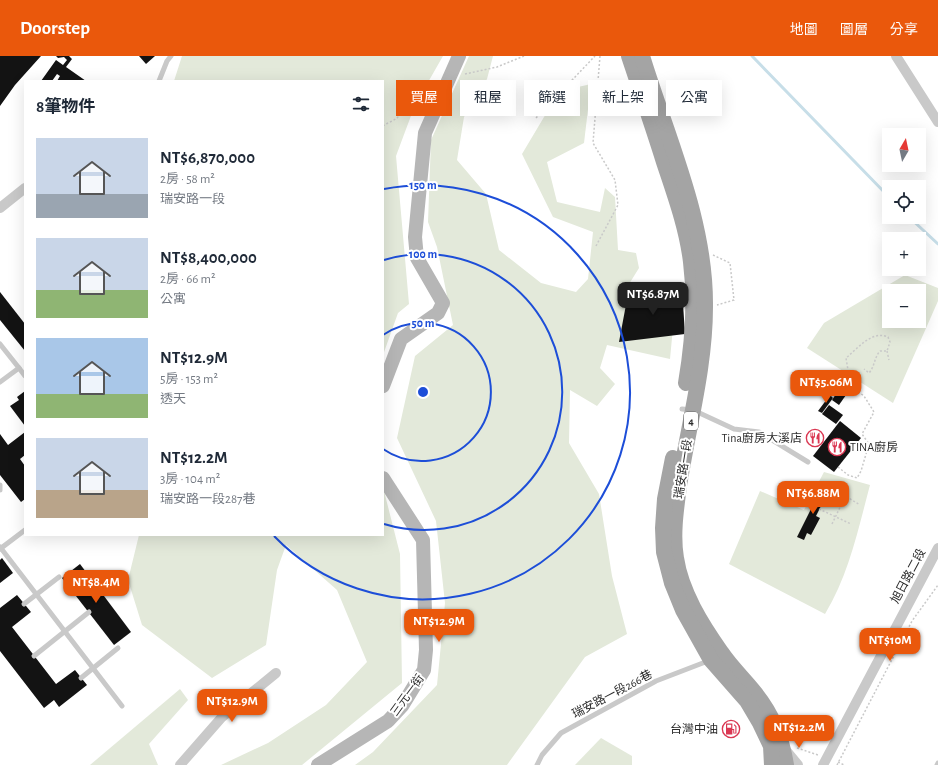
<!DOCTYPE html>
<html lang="zh-TW">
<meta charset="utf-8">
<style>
:root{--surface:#fff;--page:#f6f6f7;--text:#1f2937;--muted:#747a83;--accent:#ea580c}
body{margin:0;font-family:"Alegreya Sans","Noto Sans TC",sans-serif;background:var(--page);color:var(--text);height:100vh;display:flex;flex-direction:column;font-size:15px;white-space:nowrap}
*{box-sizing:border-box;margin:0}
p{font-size:13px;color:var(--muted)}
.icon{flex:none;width:22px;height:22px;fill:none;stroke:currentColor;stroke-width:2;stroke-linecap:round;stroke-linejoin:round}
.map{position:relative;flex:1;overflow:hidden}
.drawer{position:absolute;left:24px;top:24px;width:360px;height:456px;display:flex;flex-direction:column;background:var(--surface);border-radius:0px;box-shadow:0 4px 16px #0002}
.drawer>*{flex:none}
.banner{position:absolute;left:396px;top:24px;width:380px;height:36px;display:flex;gap:8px}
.needle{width:26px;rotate:9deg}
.buttons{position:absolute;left:882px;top:72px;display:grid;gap:8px}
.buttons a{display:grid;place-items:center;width:44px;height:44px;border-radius:0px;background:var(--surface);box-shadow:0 4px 16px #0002;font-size:20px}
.price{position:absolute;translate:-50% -34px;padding:0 9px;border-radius:8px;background:var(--accent);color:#fff;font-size:13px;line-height:26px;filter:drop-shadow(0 1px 2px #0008)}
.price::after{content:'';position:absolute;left:50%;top:24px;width:12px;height:9px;margin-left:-6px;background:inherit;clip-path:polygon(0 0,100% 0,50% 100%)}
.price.on{background:#222;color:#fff}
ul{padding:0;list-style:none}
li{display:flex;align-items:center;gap:12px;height:100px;padding:0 12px}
li span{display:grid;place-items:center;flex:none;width:112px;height:80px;border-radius:0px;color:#555}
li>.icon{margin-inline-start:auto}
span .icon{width:48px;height:48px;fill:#fffc;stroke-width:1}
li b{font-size:17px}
h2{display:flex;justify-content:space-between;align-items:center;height:48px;padding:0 12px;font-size:17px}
.tag{padding:0 14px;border-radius:0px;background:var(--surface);box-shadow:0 4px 16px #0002;font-size:14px;line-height:36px}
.tag.on{background:var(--accent);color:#fff}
header{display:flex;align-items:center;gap:24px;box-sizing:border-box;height:56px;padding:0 20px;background:var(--accent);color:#fff}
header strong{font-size:19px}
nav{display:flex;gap:22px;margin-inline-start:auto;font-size:14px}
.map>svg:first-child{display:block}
</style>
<header>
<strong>Doorstep</strong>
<nav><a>地圖</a><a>圖層</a><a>分享</a></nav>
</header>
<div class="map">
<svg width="938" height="709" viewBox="0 0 938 709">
<rect width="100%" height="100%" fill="#fff"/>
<!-- green -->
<g fill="#e3e9da" fill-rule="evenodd">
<path d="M182 0H443L415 49 396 100 409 248 398 257 383 299V25H174Z"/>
<path d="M469 0H493L487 23 464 61 457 104 486 138 499 194 541 227 576 236 588 223 593 176 553 161 522 98 547 56 535 41 591 28 584 87 547 106 557 146 600 156 605 132 615 141 618 194 636 197 639 212 621 241 628 252 675 250 670 303 607 289 600 312 615 328 597 350 570 334 569 387 599 438 612 520 627 578 585 601 507 709H355L373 696 437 629 445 547 436 465 397 382 415 300 453 269 437 191 428 166 431 84Z"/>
<path d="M905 219 938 232V245L893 347 807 292 824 267ZM889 235H919V265H889Z"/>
<path d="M824 416 870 429C858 474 849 518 825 558L729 508 760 435 804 454Z"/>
<path d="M383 431 400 498 402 627 302 709H221L268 687 326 649 367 606 337 534 286 489 277 514 266 589 212 622 142 569 128 524 139 479H383Z"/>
<path d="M180 633 188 644 149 688 158 709H90Z"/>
<path d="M601 682 632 700V709H575Z"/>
</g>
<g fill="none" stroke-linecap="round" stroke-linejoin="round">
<!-- stream -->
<g stroke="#c7dee8" stroke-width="3">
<path d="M752 0 889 141"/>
<path d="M909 161 938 188"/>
</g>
</g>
<!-- building -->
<g fill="#131313">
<path d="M0 0H41L15 29 0 50Z"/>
<path d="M56 0H69L72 3 66 11 86 25H57L60 20 57 18 52 25H41L56 4 63 9 67 4 64 1 58 2Z"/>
<path d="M139 0H155L146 8Z"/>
<path d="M682 233 685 278 619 286 628 238Z"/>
<path d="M0 236 25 268V295L0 264Z"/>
<path d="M845 324 853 329 839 349 832 344Z"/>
<path d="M25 335V370L10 350 19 344 17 341Z"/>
<path d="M830 339 833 342 822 357 818 355Z"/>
<path d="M829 349 843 359 836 368 822 358Z"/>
<path d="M840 365 861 382 834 416 813 400Z"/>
<path d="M25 376V399L20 403 25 410V443L21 446 0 419V378L8 389Z"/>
<path d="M822 431 829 434 816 460 820 462 811 479 807 477 804 484 797 481Z"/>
<path d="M2 502 13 517 0 527V504Z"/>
<path d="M80 508 131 576 114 589 62 522Z"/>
<path d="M17 539 31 556 12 571 56 628 75 614 87 629 59 651 54 644 44 652 0 595V552Z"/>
</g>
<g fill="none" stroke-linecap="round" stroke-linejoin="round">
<!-- path -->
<g stroke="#c9c9c9" stroke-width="1.5" stroke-dasharray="2 2" stroke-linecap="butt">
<path d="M465 18 497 11 524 0"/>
<path d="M536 62 595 0"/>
<path d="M383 70C387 67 393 65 397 62 409 49 408 37 430 37"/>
<path d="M596 190 618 149 615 124 593 87 600 0"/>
<path d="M713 199 730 207 734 244 717 249"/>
<path d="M887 295 889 304"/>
<path d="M838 411 848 419 857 422 861 415 869 388 862 378 874 356 864 340 856 334 848 314 846 302C858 292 872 274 888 281L890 286 887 295H880C874 302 875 310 869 317L864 313"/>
<path d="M826 428 860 449"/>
<path d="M819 453 851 468"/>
<path d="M832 468 845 441"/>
<path d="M797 692 818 699"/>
<path d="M838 706 844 709"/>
<path d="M837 709 912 565 938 529"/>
</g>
<!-- lane -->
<g stroke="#c9c9c9" stroke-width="5">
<path d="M159 25 167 5 171 0"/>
<path d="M0 288 19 312"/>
<path d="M0 326 19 312 25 320"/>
<path d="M682 353 693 354 734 373 759 376 808 406"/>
<path d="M0 429V434"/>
<path d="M0 491 122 650"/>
<path d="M0 493 25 474"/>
<path d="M24 548 59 521"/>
<path d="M34 600 89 556"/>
<path d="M81 622 118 592"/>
<path d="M537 709 542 699 561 677 656 625 708 605"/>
<path d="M937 709 938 707"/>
</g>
<!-- street -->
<g stroke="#c9c9c9" stroke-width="10">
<path d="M896 0 938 66"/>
<path d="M0 152 25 132"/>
<path d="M784 692 798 709"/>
<path d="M180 709 222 661 276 617"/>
<path d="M823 709 938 492"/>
</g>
<!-- secondary -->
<g stroke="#b6b6b6" stroke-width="14">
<path d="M383 330 401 283 438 257 443 247 417 202 415 181 425 77 459 0"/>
<path d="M318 709 388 665 402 650 424 614 426 594 423 484 383 422"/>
</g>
<!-- primary -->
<g stroke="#a4a4a4" stroke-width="16">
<path d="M629 0C641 36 653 71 664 106 675 139 687 172 691 206 696 246 693 286 686 327"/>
<path d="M642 0C667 82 706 164 705 251 705 312 688 371 679 430 676 453 672 479 676 502 681 536 702 569 721 596 731 611 744 623 755 637 772 658 782 683 786 709"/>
<path d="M673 402 665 443 663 472 664 496 672 527 683 554 711 604 747 645 760 667 771 690 772 709"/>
</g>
</g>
<!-- distance rings -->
<g fill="none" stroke="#1d4ed8" stroke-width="2">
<path d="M383 279A69 69 0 1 1 383 393"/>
<path d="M384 204A138 138 0 1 1 384 468"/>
<path d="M384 133A207 207 0 1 1 274 480"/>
</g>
<!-- icons -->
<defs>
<symbol id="restaurant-ring" viewBox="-11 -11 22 22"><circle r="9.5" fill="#fff" stroke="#da3752" stroke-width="1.5"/><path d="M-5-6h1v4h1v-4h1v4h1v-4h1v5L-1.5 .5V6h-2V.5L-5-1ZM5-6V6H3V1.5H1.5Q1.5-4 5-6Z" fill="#da3752"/></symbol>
<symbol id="fuel-ring" viewBox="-11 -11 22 22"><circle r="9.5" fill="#fff" stroke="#da3752" stroke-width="1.5"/><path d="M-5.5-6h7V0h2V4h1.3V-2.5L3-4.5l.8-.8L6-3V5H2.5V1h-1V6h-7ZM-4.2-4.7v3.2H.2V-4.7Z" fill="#da3752"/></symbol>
</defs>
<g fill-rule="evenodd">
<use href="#restaurant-ring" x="805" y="372" width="20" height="20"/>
<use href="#restaurant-ring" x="827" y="381" width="20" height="20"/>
<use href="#fuel-ring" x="721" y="663" width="20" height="20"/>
</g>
<g text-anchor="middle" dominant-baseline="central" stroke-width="4" stroke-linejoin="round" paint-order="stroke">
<!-- shield labels -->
<rect fill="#fff" stroke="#6b6b6b" stroke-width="1" x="684" y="356" width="14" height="18" rx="3"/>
<g font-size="11" font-weight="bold" fill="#2c2c2c">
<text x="691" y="365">4</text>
</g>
<!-- poi labels -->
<g font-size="12" fill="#2c2c2c" stroke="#fff" text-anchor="end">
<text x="802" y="382">Tina廚房大溪店</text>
<text x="850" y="391" text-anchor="start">TINA廚房</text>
<text x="718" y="673">台灣中油</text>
</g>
<!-- street labels -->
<g font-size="12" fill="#2c2c2c" stroke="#fff">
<text transform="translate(683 413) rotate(-81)">瑞安路一段</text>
<text transform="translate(908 520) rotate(-62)">旭日路二段</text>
<text transform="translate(612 638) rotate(-28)">瑞安路一段266巷</text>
<text transform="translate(407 639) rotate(-54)">三元一街</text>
</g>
</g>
<circle cx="423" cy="336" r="6" fill="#1d4ed8" stroke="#fff" stroke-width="2"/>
<g font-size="12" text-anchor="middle" font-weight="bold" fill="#1d4ed8" stroke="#fff" stroke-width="4" stroke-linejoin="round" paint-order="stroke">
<text x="423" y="133">150 m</text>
<text x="423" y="202">100 m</text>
<text x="423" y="271">50 m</text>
</g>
</svg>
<div class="buttons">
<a><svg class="needle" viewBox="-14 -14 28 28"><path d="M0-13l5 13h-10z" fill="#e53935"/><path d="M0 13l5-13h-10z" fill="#747a83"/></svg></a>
<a><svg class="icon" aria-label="locate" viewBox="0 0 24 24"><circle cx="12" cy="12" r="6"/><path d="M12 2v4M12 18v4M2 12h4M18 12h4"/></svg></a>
<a>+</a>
<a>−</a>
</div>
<b class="price on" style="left:653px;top:260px">NT$6.87M</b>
<b class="price" style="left:826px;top:348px">NT$5.06M</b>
<b class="price" style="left:813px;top:459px">NT$6.88M</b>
<b class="price" style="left:96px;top:548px">NT$8.4M</b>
<b class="price" style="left:439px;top:587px">NT$12.9M</b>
<b class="price" style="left:890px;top:606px">NT$10M</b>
<b class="price" style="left:232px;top:667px">NT$12.9M</b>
<b class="price" style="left:799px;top:693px">NT$12.2M</b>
<div class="banner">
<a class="tag on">買屋</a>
<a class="tag">租屋</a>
<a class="tag">篩選</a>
<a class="tag">新上架</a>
<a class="tag">公寓</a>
</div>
<section class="drawer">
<h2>8筆物件<svg class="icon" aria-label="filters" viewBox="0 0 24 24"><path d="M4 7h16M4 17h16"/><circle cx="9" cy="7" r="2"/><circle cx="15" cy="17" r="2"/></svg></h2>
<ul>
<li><span style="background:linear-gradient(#c9d6e8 70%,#9aa5b1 0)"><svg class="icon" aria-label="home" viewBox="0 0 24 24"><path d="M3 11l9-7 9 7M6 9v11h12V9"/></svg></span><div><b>NT$6,870,000</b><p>2房 · 58 m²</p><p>瑞安路一段</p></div></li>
<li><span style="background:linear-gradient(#c9d6e8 65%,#8fb573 0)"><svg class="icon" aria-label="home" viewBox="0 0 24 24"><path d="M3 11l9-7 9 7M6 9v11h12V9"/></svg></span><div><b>NT$8,400,000</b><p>2房 · 66 m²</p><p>公寓</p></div></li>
<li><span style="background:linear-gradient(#a9c7e8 70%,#8fb573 0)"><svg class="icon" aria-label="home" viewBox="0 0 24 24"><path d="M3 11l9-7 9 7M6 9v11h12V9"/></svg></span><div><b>NT$12.9M</b><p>5房 · 153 m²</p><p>透天</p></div></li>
<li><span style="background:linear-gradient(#c9d6e8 65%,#b9a48a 0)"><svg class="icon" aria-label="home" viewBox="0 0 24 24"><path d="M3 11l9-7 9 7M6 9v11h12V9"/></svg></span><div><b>NT$12.2M</b><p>3房 · 104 m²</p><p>瑞安路一段287巷</p></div></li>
</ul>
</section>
</div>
